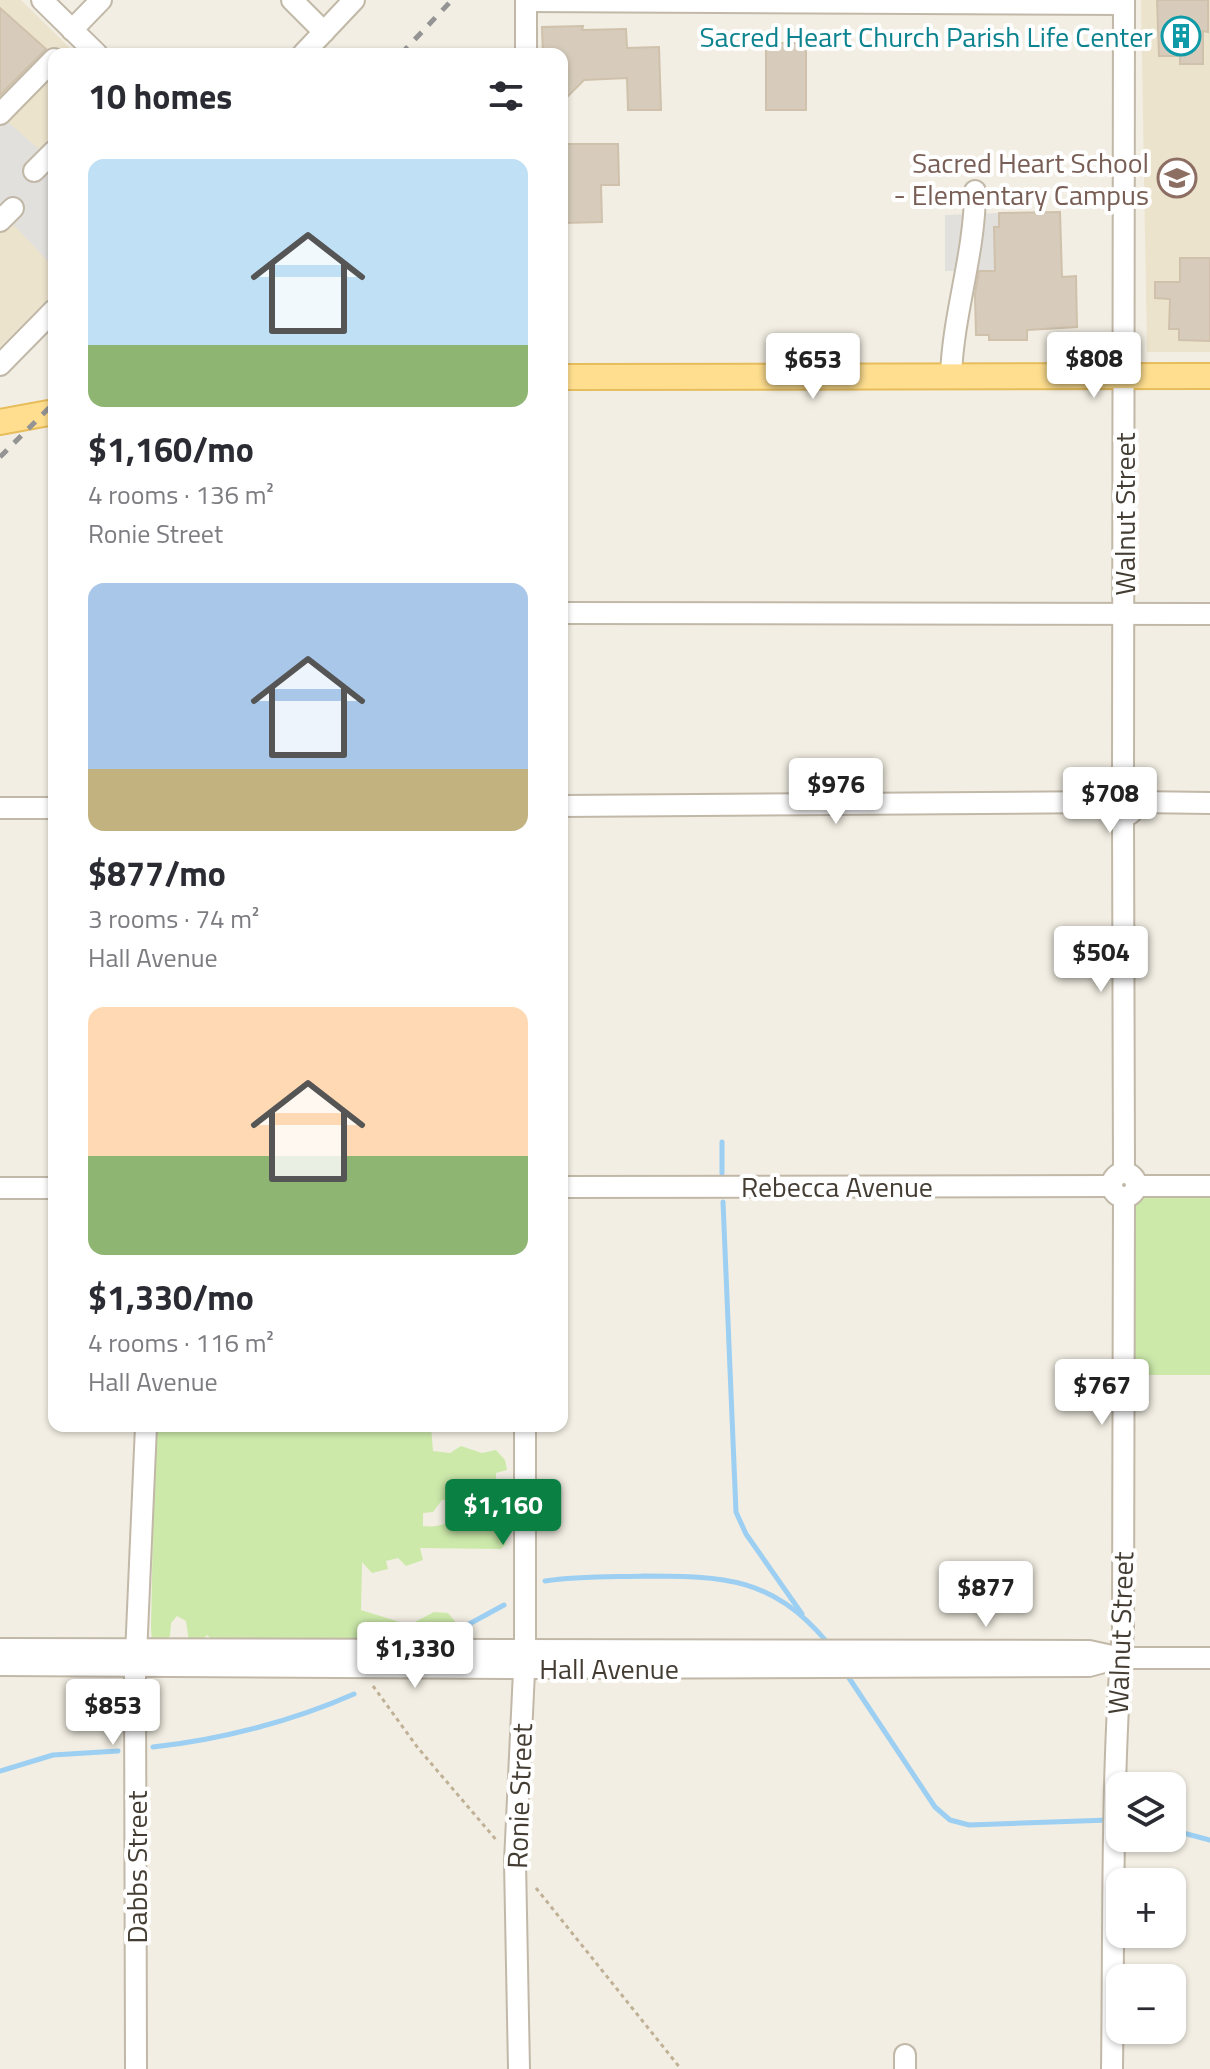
<!DOCTYPE html>
<meta charset="utf-8">
<style>
:root{--surface:#fff;--page:#f2f2f3;--text:#2b2b33;--muted:#7c7c81;--accent:#0b8043}
body{margin:0;font-family:"Titillium Web",sans-serif;background:var(--page);color:var(--text);height:100vh;display:flex;flex-direction:column;font-size:30px;white-space:nowrap}
*{box-sizing:border-box;margin:0}
p{font-size:26px;color:var(--muted)}
.icon{flex:none;width:44px;height:44px;fill:none;stroke:currentColor;stroke-width:2;stroke-linecap:round;stroke-linejoin:round}
.map{position:relative;flex:1;overflow:hidden}
.drawer{position:absolute;left:48px;top:48px;width:520px;height:1384px;display:flex;flex-direction:column;background:var(--surface);border-radius:16px;box-shadow:0 2px 6px #0004}
.drawer>*{flex:none}
.buttons{position:absolute;left:1106px;top:1772px;display:grid;gap:16px}
.buttons a{display:grid;place-items:center;width:80px;height:80px;border-radius:16px;background:var(--surface);box-shadow:0 2px 6px #0004;font-size:40px}
.price{position:absolute;translate:-50% -68px;padding:0 18px;border-radius:8px;background:#fff;color:#222;font-size:26px;line-height:52px;filter:drop-shadow(0 2px 4px #0008)}
.price::after{content:'';position:absolute;left:50%;top:48px;width:24px;height:18px;margin-left:-12px;background:inherit;clip-path:polygon(0 0,100% 0,50% 100%)}
.price.current{background:var(--accent);color:#fff}
ul{padding:0;list-style:none}
li{display:grid;align-content:center;gap:16px;height:424px;padding:0 40px}
li span{display:grid;place-items:center;height:248px;border-radius:16px;color:#555}
li>.icon{margin-inline-start:auto}
span .icon{width:144px;height:144px;fill:#fffc;stroke-width:1}
li b{font-size:34px}
h2{display:flex;justify-content:space-between;align-items:center;height:96px;padding:0 40px;font-size:34px}
.map>svg:first-child{display:block}
</style>
<div class="map">
<svg width="1210" height="2069" viewBox="0 0 1210 2069">
<rect width="100%" height="100%" fill="#f2eee3"/>
<!-- education -->
<g fill="#ece3cc">
<path d="M0 0H21L76 54H54V293L0 347Z"/>
<path d="M1141 0H1210V352H1147Z"/>
</g>
<!-- green -->
<g fill="#cce9aa">
<path d="M1210 1186V1375H1125L1134 1193Z"/>
<path d="M155 1426H431L433 1451 450 1453 461 1446 482 1453 496 1450 505 1460 507 1470 496 1473V1480L510 1490 507 1498 442 1500 433 1512 423 1513V1526C454 1530 460 1504 500 1523L506 1544 501 1549 420 1548 423 1560 406 1566 398 1558 386 1561 388 1569 372 1573 362 1562 361 1610 409 1625 434 1612 448 1613 457 1624 421 1647 218 1644 207 1635 198 1645 189 1642 186 1621 177 1616 171 1623 170 1636 159 1646 152 1641 151 1629Z"/>
</g>
<!-- parking -->
<g fill="#e2e0dc">
<path d="M0 115 41 151 54 139V268L12 223 0 233Z"/>
<path d="M999 213V227H994V271H945V215Z"/>
</g>
<g fill="none" stroke-linecap="round" stroke-linejoin="round">
<!-- stream -->
<g stroke="#9ccff2" stroke-width="5">
<path d="M722 1142V1173"/>
<path d="M723 1202 736 1512 746 1534 802 1614"/>
<path d="M545 1581C578 1576 611 1577 644 1576 724 1576 772 1577 827 1642"/>
<path d="M438 1641 504 1605"/>
<path d="M849 1678 935 1807 950 1820 969 1825 1109 1820"/>
<path d="M153 1747C220 1740 293 1721 354 1694"/>
<path d="M0 1771 53 1755 118 1751"/>
<path d="M1172 1830 1210 1840"/>
</g>
</g>
<!-- building -->
<g fill="#d7ccbb" stroke="#cfc1ab" stroke-width="2">
<path d="M1157 0H1208V32L1203 31V64H1180V56H1159Z"/>
<path d="M0 8 46 49 0 95Z"/>
<path d="M583 26 582 30 626 29 627 48 659 47 661 110H628L627 78 584 80 562 102V54H543L542 27Z"/>
<rect x="766" y="43" width="40" height="67"/>
<path d="M562 144H618L619 185H601L602 222 562 223Z"/>
<path d="M1060 212 1062 277 1076 276 1077 327 1027 330V340H989V335H976L975 294 979 271H995L994 227H999V213Z"/>
<path d="M1180 258H1210V341L1179 340V329H1169L1170 299 1155 298V282H1180Z"/>
</g>
<g fill="none" stroke-linecap="round" stroke-linejoin="round">
<defs>
<g id="minor">
<path d="M42 0 97 54"/>
<path d="M292 0 324 32"/>
<path d="M526 1 1123 4"/>
<path d="M72 30 101 0"/>
<path d="M303 54 354 0"/>
<path d="M526 54V0"/>
<path d="M0 114 54 59"/>
<path d="M34 171 54 151"/>
<path d="M0 221 13 208"/>
<path d="M0 365 54 310"/>
<path d="M951 376C953 313 975 254 975 191"/>
<path d="M562 613 1210 614"/>
<path d="M1123 788 1124 0"/>
<circle cx="1122" cy="802" r="14"/>
<path d="M1136 802 1210 803"/>
<path d="M562 806 1109 802"/>
<path d="M0 808H54"/>
<path d="M1123 815 1124 1173"/>
<circle cx="1124" cy="1185" r="12"/>
<path d="M1136 1186H1210"/>
<path d="M562 1187 1112 1186"/>
<path d="M0 1188H54"/>
<path d="M0 1649 1089 1651 1121 1658H1210"/>
<path d="M0 1665 524 1668 1089 1666 1115 1659"/>
<path d="M136 2069 135 1678 146 1426"/>
<path d="M519 2069 515 1862 525 1650V1426"/>
<path d="M905 2069V2055"/>
<path d="M1112 2069C1114 1923 1111 1776 1123 1631L1124 1197"/>
</g>
<g id="major">
<path d="M562 377 1210 376"/>
<path d="M0 422 54 412"/>
</g>
</defs>
<!-- minor casing -->
<use href="#minor" stroke="#c1b8a8" stroke-width="24"/>
<!-- major casing -->
<use href="#major" stroke="#e7bd5c" stroke-width="28"/>
<!-- path -->
<g stroke="#c0b196" stroke-width="3" stroke-dasharray="4 4" stroke-linecap="butt">
<path d="M373 1686 418 1748 498 1842"/>
<path d="M536 1888 681 2069"/>
</g>
<!-- minor -->
<use href="#minor" stroke="#fff" stroke-width="20"/>
<!-- major -->
<use href="#major" stroke="#ffdf8f" stroke-width="24"/>
<!-- rail -->
<g stroke="#949494" stroke-width="5" stroke-dasharray="10 10" stroke-linecap="butt">
<path d="M401 54 452 0"/>
<path d="M0 457 54 403"/>
</g>
</g>
<!-- icons -->
<defs>
<symbol id="building-ring" viewBox="-11 -11 22 22"><circle r="9.5" fill="#fff" stroke="#0f9aa8" stroke-width="1.5"/><path d="M-4-6H4V6H1V3H-1V6H-4ZM-2.5-4.3h1.7v1.8h-1.7ZM.8-4.3h1.7v1.8H.8ZM-2.5-1h1.7V.8h-1.7ZM.8-1h1.7V.8H.8Z" fill="#0f9aa8"/></symbol>
<symbol id="school-ring" viewBox="-11 -11 22 22"><circle r="9.5" fill="#fff" stroke="#8d6e63" stroke-width="1.5"/><path d="M0-5L7-2L0 1L-7-2ZM-4 1L0 2.5L4 1V4Q0 6-4 4Z" fill="#8d6e63"/></symbol>
</defs>
<g fill-rule="evenodd">
<use href="#building-ring" x="1159" y="14" width="44" height="44"/>
<use href="#school-ring" x="1155" y="156" width="44" height="44"/>
</g>
<g text-anchor="middle" dominant-baseline="central" stroke-width="8" stroke-linejoin="round" paint-order="stroke">
<!-- culture labels -->
<g font-size="28" fill="#0d838f" stroke="#fff" text-anchor="end">
<text x="1153" y="36">Sacred Heart Church Parish Life Center</text>
</g>
<!-- education labels -->
<g font-size="28" fill="#785e54" stroke="#fff" text-anchor="end">
<text x="1149" y="162">Sacred Heart School<tspan x="1149" dy="32">- Elementary Campus</tspan></text>
</g>
<!-- street labels -->
<g font-size="28" fill="#443d33" stroke="#fff">
<text transform="translate(1124 514) rotate(-90)">Walnut Street</text>
<text x="837" y="1186">Rebecca Avenue</text>
<text transform="translate(1120 1633) rotate(-88)">Walnut Street</text>
<text x="609" y="1668">Hall Avenue</text>
<text transform="translate(519 1796) rotate(-88)">Ronie Street</text>
<text transform="translate(136 1867) rotate(-90)">Dabbs Street</text>
</g>
</g>
</svg>
<div class="buttons">
<a><svg class="icon" aria-label="layers" viewBox="0 0 24 24"><path d="M12 4l9 5-9 5-9-5zM3 14l9 5 9-5"/></svg></a>
<a>+</a>
<a>−</a>
</div>
<b class="price" style="left:1094px;top:400px">$808</b>
<b class="price" style="left:813px;top:401px">$653</b>
<b class="price" style="left:836px;top:826px">$976</b>
<b class="price" style="left:1110px;top:835px">$708</b>
<b class="price" style="left:1101px;top:994px">$504</b>
<b class="price" style="left:1102px;top:1427px">$767</b>
<b class="price current" style="left:503px;top:1547px">$1,160</b>
<b class="price" style="left:986px;top:1629px">$877</b>
<b class="price" style="left:415px;top:1690px">$1,330</b>
<b class="price" style="left:113px;top:1747px">$853</b>
<section class="drawer">
<h2>10 homes<svg class="icon" aria-label="filters" viewBox="0 0 24 24"><path d="M4 7h16M4 17h16"/><circle cx="9" cy="7" r="2"/><circle cx="15" cy="17" r="2"/></svg></h2>
<ul>
<li><span style="background:linear-gradient(#bfe0f5 75%,#8fb573 0)"><svg class="icon" aria-label="home" viewBox="0 0 24 24"><path d="M3 11l9-7 9 7M6 9v11h12V9"/></svg></span><div><b>$1,160/mo</b><p>4 rooms · 136 m²</p><p>Ronie Street</p></div></li>
<li><span style="background:linear-gradient(#a9c7e8 75%,#c2b280 0)"><svg class="icon" aria-label="home" viewBox="0 0 24 24"><path d="M3 11l9-7 9 7M6 9v11h12V9"/></svg></span><div><b>$877/mo</b><p>3 rooms · 74 m²</p><p>Hall Avenue</p></div></li>
<li><span style="background:linear-gradient(#ffd9b3 60%,#8fb573 0)"><svg class="icon" aria-label="home" viewBox="0 0 24 24"><path d="M3 11l9-7 9 7M6 9v11h12V9"/></svg></span><div><b>$1,330/mo</b><p>4 rooms · 116 m²</p><p>Hall Avenue</p></div></li>
</ul>
</section>
</div>
